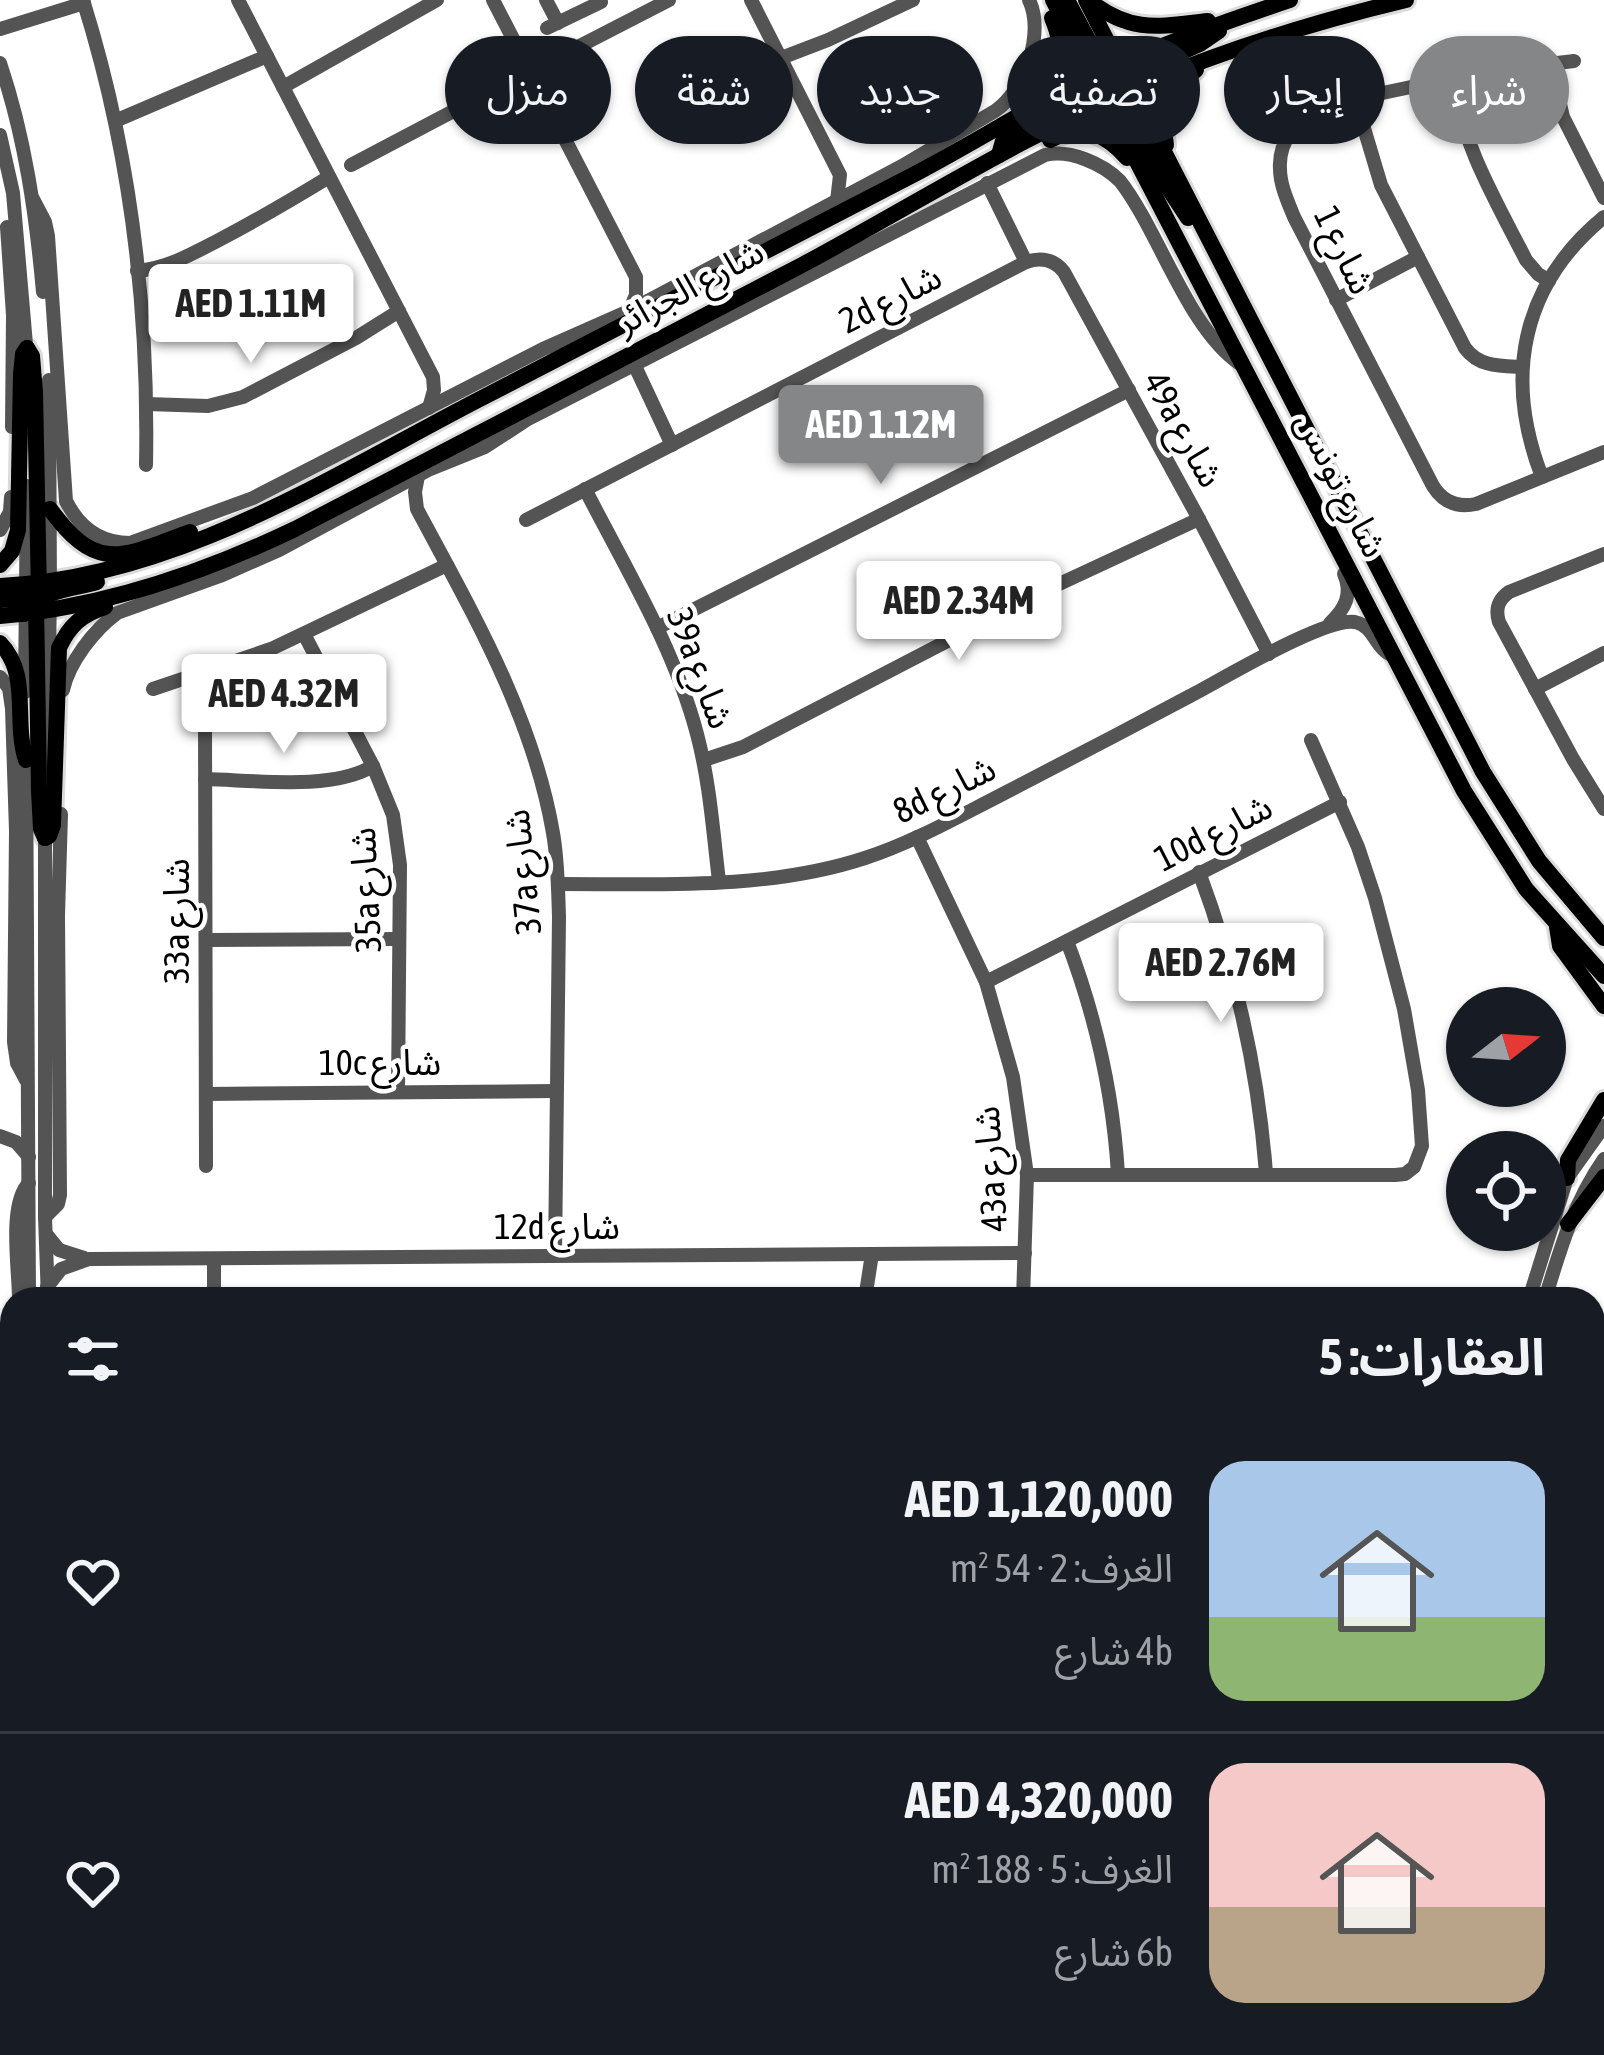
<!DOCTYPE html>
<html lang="ar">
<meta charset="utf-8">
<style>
:root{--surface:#171b24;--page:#242831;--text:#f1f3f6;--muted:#9ea1a6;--line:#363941;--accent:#858687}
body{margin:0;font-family:"Asap Condensed","Noto Sans Arabic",sans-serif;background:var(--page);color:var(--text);direction:rtl;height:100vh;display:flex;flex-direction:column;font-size:45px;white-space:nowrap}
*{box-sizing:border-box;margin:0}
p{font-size:39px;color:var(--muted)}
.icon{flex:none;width:66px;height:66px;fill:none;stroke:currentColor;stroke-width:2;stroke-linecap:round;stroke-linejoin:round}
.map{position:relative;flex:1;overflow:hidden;direction:ltr}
.sheet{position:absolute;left:0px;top:1287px;width:1605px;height:768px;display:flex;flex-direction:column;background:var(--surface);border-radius:36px 36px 0 0;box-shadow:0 3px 9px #0004;direction:rtl}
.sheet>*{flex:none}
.banner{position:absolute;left:36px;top:36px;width:1533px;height:108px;direction:rtl;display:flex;gap:24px}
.needle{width:78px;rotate:73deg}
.buttons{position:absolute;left:1446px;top:987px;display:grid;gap:24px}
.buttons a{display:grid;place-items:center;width:120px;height:120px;border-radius:50%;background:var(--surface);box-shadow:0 3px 9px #0004;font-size:60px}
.price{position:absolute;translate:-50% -102px;padding:0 27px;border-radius:12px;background:#fff;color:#222;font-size:39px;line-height:78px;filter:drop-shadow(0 3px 6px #0008)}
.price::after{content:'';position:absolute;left:50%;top:72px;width:36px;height:27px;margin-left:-18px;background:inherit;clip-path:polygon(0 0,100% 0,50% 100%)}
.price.active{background:var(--accent);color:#fff}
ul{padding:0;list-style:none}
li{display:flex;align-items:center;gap:36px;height:300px;padding:0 60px}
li+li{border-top:3px solid var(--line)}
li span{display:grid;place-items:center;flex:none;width:336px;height:240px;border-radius:36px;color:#555}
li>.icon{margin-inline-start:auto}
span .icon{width:144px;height:144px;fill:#fffc;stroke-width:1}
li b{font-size:51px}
h2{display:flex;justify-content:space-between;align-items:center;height:144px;padding:0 60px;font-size:51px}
.tag{padding:0 42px;border-radius:54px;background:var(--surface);box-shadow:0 3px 9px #0004;font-size:42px;line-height:108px}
.tag.active{background:var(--accent);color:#fff}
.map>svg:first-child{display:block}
</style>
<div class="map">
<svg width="1604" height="2055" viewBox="0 0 1604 2055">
<rect width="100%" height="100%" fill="#fff"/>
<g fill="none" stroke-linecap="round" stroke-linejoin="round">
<defs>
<g id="major">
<path d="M1053 0 1464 791 1526 889 1604 976"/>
<path d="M1067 0 1163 180 1188 218"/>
<path d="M1086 0 1483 772 1539 861 1604 938"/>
<path d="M1091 2C1132 34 1161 26 1208 21"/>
<path d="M1030 107C1054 76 1070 59 1052 18"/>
<path d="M1050 140C1082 124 1104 132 1127 158"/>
<path d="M1166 145C1160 106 1164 93 1196 70"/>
<path d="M999 155 1003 141 1013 133 1085 95 1200 44 1219 31"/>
<path d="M27 348 32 356 35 392 39 594"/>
<path d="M50 509C98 575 123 556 190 532"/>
<path d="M0 565 12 551 18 530 21 374 23 354 27 348"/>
<path d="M0 586C176 577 326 479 478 400 622 325 768 251 913 175 974 143 1033 105 1096 75 1159 45 1224 22 1290 0"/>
<path d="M0 600 27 598 41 591"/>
<path d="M36 601 39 791 41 829 45 838"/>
<path d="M24 614C37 590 73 589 97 582"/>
<path d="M0 616C104 607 201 574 295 529 464 441 633 354 802 265 916 204 1027 133 1147 83 1231 48 1318 21 1406 0"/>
<path d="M0 643C31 675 13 720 26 760"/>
<path d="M45 838 49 836 53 825 59 648C69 626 82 614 105 607"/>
<path d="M1557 927 1560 946 1604 1006"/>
<path d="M1567 1178 1568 1160 1604 1100"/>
<path d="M1568 1224 1604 1177"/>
</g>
</defs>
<!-- major casing -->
<use href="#major" stroke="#dbdbdb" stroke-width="22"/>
<!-- minor -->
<g stroke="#545454" stroke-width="14">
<path d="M83 0C130 150 149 308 146 465"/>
<path d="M238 0 433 377 434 390 429 408"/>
<path d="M493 0 636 277V295L629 311"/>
<path d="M546 0 558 23"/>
<path d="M751 0 840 175 837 201"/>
<path d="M547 28 601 2"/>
<path d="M0 29 84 3"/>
<path d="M781 58 828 40 913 0"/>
<path d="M1574 61 1482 72 1321 106C1298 116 1278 142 1280 169 1280 185 1288 202 1294 217L1433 486C1443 502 1457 508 1476 504L1604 452"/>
<path d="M0 63C25 137 36 214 43 292"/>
<path d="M1551 64 1563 117 1604 198"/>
<path d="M1452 78C1462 144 1496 201 1526 260L1538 274 1549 281"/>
<path d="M283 87 437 0"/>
<path d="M1355 98 1381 185 1465 348C1479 367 1500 366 1522 367"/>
<path d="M115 121 267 56"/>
<path d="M0 135 13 193 27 356"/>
<path d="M351 165 482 96 531 75 570 51 669 0"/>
<path d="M987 183 1026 262"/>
<path d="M33 199 45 222 48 236 66 501C79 527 99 543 130 543L253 498 543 349 629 311 902 166 995 111C1025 91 1045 32 1029 0"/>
<path d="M7 227 13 315 12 427"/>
<path d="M137 271C168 268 192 254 219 240 257 220 293 199 329 177"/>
<path d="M1336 300 1418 257"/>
<path d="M634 364 672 445"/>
<path d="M147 404 208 406 243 397 356 338 399 311"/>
<path d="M418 476 415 492 417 509C472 612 533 716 553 833 558 861 558 889 559 917L555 1256"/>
<path d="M1542 477C1504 379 1520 286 1604 217"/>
<path d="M585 489C626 569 674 647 697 734 710 783 713 832 719 881"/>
<path d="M526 520 1026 262C1041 257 1054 259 1064 272L1199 519 1269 654"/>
<path d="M0 530 10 512 11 497"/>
<path d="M1604 554 1509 592C1498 600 1495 609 1499 622L1573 759 1604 809"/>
<path d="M1330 623C1345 609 1353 594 1344 574"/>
<path d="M657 628 1129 390"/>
<path d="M304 634 373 766 393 815 400 865 398 1092"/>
<path d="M197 676 205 719 206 1166"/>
<path d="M0 677 9 688 12 709 16 831 14 1042 17 1063 26 1080"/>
<path d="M153 689 271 649 447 565"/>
<path d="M1535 689 1604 653"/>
<path d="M63 690C69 662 94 630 117 613L220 576 279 550 428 470 485 447 528 419 1045 155C1070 149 1103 164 1120 181 1159 231 1188 329 1240 364"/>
<path d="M25 692 27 486"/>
<path d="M26 750 29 1299"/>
<path d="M704 760 743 747 1042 592 1199 519"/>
<path d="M47 772 50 594 49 380"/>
<path d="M205 779C253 780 332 791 373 766"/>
<path d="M45 830V1217L48 1299"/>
<path d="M917 837 986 982 1013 1077 1027 1175 1023 1299"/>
<path d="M1199 872C1236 971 1258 1069 1266 1173"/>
<path d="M558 884C659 884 768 890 865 858 911 843 954 819 997 797 1061 764 1126 730 1190 696 1221 680 1325 617 1355 622 1375 626 1375 650 1394 656"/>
<path d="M206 940 399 939"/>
<path d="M1067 941C1096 1017 1113 1092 1118 1174"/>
<path d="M986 982 1340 802"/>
<path d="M206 1094 555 1091"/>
<path d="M0 1136 16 1142 29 1157"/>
<path d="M1027 1175H1395L1405 1174 1414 1167 1422 1146 1418 1090 1404 1009 1375 898 1358 847 1311 740"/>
<path d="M45 1217 58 1204 60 1195 58 915 61 814"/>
<path d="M46 1234 59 1250 84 1258"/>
<path d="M214 1259V1299"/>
<path d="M47 1287 61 1269 89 1259 1025 1253"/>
<path d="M19 1299C19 1269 8 1204 29 1183"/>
<path d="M865 1299 872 1254"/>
<path d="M1529 1299 1567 1178 1604 1126"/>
<path d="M1545 1299C1560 1249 1574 1202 1604 1159"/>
<path d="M16 2043 17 2055"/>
<path d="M28 2043V2055"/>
<path d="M47 2043V2055"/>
<path d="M61 2043V2055"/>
<path d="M209 2043V2055"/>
<path d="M370 2043V2055"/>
<path d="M528 2043V2055"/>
<path d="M679 2043V2055"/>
<path d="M1434 2043 1437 2055"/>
<path d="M1329 2055 1330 2043"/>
<path d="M1453 2055 1455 2043"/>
</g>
<!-- major -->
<use href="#major" stroke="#000" stroke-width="16"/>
</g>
<g text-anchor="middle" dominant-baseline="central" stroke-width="9" stroke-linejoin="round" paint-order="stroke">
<!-- street labels -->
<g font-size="36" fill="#000" stroke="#fff">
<text transform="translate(1345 250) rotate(64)">شارع 1</text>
<text transform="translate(689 286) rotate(-28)">شارع الجزائر</text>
<text transform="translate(890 298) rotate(-27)">2d شارع</text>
<text transform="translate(1184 429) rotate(61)">49a شارع</text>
<text transform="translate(1342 484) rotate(63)">شارع تونس</text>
<text transform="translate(701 668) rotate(69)">39a شارع</text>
<text transform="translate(944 789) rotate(-26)">8d شارع</text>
<text transform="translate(1213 832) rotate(-27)">10d شارع</text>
<text transform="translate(522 872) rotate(-96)">37a شارع</text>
<text transform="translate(365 890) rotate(-93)">35a شارع</text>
<text transform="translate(176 921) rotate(-90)">33a شارع</text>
<text x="380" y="1062">10c شارع</text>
<text transform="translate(990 1169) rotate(-94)">43a شارع</text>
<text x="557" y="1226">12d شارع</text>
</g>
</g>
</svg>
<div class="buttons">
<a><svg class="needle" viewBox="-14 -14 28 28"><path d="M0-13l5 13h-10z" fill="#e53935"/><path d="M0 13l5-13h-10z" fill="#9ea1a6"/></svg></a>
<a><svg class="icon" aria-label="locate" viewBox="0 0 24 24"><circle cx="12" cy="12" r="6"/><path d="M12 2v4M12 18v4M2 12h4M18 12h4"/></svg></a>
</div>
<b class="price" style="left:251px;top:366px">AED 1.11M</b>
<b class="price active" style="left:881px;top:487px">AED 1.12M</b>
<b class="price" style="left:959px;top:663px">AED 2.34M</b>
<b class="price" style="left:284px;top:756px">AED 4.32M</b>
<b class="price" style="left:1221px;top:1025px">AED 2.76M</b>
<div class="banner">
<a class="tag active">شراء</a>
<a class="tag">إيجار</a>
<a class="tag">تصفية</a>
<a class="tag">جديد</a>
<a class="tag">شقة</a>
<a class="tag">منزل</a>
</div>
<section class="sheet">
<h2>العقارات: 5<svg class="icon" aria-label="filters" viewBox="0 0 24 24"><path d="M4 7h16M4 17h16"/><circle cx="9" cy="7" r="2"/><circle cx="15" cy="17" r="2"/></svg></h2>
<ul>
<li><span style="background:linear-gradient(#a9c7e8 65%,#8fb573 0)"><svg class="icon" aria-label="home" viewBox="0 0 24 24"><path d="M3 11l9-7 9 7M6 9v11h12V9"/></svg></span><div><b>AED 1,120,000</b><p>الغرف: 2 · 54 m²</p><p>4b شارع</p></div><svg class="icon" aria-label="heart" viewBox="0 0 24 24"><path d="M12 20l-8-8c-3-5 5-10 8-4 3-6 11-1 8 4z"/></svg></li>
<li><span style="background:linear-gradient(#f6c9c9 60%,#b9a48a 0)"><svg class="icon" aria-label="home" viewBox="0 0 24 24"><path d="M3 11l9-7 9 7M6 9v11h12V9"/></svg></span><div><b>AED 4,320,000</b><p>الغرف: 5 · 188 m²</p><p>6b شارع</p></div><svg class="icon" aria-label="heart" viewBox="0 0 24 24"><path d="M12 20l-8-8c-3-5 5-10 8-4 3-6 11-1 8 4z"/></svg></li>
</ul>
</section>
</div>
